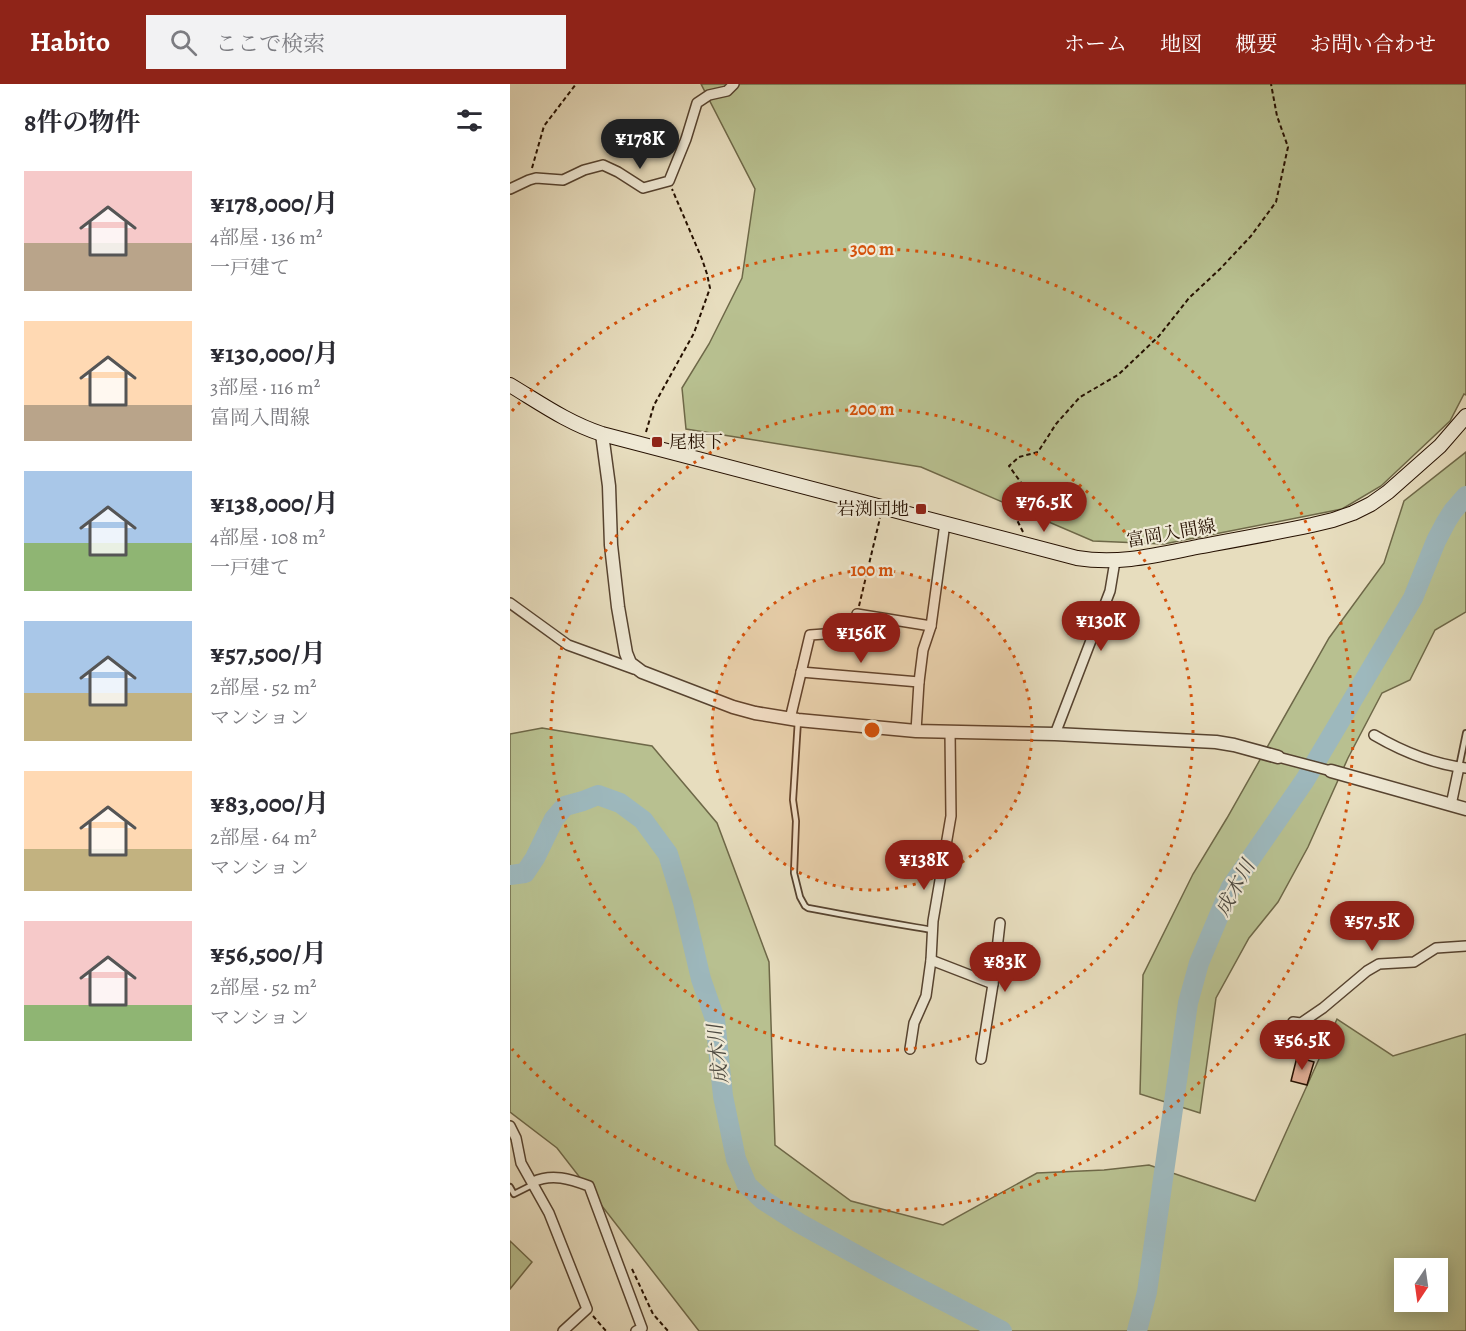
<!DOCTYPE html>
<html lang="ja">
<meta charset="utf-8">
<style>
:root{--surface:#fff;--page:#f2f2f3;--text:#2b2b33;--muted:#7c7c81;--accent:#8f2418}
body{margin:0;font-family:Alegreya,"Noto Serif JP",serif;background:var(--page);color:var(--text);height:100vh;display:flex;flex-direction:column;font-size:22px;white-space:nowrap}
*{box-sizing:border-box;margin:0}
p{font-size:20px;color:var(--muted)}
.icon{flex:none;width:33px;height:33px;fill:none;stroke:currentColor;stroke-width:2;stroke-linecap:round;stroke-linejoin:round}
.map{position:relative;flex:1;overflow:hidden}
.side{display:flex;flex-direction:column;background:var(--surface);width:510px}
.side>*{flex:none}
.needle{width:39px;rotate:193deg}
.fabs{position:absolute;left:884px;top:1174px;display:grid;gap:12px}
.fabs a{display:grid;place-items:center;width:54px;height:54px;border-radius:0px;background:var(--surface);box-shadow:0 3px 15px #0003;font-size:30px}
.price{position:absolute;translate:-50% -51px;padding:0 14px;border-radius:21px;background:var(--accent);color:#fff;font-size:20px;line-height:39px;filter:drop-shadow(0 2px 3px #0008)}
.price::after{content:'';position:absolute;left:50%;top:36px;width:18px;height:14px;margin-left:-9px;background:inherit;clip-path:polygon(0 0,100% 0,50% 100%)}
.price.active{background:#222;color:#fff}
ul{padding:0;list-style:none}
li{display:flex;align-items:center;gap:18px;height:150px;padding:0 24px}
li span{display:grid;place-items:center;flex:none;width:168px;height:120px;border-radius:0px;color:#555}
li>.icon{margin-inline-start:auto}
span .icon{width:72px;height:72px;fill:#fffc;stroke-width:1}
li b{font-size:26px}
h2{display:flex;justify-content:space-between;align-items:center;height:72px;padding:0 24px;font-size:26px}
header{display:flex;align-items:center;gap:36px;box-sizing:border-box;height:84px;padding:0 30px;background:var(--accent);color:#fff}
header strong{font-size:28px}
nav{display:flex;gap:33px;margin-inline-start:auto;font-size:21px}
.search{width:420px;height:54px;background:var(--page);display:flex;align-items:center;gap:15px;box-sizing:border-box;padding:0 21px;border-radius:0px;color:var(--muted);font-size:22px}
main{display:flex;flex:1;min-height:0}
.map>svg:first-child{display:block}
</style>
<header>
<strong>Habito</strong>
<div class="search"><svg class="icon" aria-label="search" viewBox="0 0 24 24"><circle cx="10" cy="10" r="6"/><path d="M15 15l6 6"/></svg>ここで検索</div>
<nav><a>ホーム</a><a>地図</a><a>概要</a><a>お問い合わせ</a></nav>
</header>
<main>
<section class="side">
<h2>8件の物件<svg class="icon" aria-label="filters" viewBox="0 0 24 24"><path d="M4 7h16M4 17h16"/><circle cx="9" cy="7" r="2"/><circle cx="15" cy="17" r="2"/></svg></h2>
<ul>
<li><span style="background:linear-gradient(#f6c9c9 60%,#b9a48a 0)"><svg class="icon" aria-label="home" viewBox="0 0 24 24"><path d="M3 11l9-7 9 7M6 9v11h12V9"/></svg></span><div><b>¥178,000/月</b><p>4部屋 · 136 m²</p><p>一戸建て</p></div></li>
<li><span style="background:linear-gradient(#ffd9b3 70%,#b9a48a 0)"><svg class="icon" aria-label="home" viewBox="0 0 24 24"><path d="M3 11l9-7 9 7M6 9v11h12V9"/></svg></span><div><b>¥130,000/月</b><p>3部屋 · 116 m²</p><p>富岡入間線</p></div></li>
<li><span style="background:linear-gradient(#a9c7e8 60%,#8fb573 0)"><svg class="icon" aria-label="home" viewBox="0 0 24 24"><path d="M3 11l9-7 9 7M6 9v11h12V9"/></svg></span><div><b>¥138,000/月</b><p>4部屋 · 108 m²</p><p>一戸建て</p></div></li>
<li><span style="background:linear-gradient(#a9c7e8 60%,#c2b280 0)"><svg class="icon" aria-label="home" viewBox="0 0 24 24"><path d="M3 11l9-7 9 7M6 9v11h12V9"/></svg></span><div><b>¥57,500/月</b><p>2部屋 · 52 m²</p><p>マンション</p></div></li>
<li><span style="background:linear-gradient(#ffd9b3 65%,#c2b280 0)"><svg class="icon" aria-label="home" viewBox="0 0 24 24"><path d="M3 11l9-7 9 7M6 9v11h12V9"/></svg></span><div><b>¥83,000/月</b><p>2部屋 · 64 m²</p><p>マンション</p></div></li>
<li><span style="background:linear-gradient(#f6c9c9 70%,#8fb573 0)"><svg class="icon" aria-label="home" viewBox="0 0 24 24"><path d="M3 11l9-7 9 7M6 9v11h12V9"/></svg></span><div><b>¥56,500/月</b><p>2部屋 · 52 m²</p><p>マンション</p></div></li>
</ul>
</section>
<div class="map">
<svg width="956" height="1247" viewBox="0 0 956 1247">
<rect width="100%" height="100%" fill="#e7ddbe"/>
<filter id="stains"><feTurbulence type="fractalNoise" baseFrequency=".00333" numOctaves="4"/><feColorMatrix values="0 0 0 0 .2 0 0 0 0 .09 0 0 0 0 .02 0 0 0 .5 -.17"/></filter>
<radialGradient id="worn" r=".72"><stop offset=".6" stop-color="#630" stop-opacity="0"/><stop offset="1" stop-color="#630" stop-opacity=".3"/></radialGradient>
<!-- green -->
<g fill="#b8c090" stroke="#6e6848" stroke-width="1.5" fill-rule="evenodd">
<path d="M191 0H956V311L954 310 940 337 871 402 832 425 654 460 583 457 411 383 176 345 172 304 199 260 232 194 245 105Z"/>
<path d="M956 368V528L925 546 900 596 872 609 838 674 798 763 768 818 739 854 706 914 690 1029 630 1010 633 891 683 790 717 734 819 554 874 479 894 417Z"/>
<path d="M32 644 142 662 207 739 259 878 265 1061 341 1117 433 1141 527 1089 594 1086 639 1081 745 1117 827 935 883 972 956 950V1247H189L47 1064 0 1028V650ZM894 1185H927V1218H894Z"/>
<path d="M0 1157 22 1178 0 1205Z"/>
</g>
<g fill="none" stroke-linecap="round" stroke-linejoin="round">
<!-- river -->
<g stroke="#9db8bd" stroke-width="20">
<path d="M0 791 15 789 25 774 44 735 55 722 73 717 88 711 110 719 133 736 158 770 173 819 191 895 205 935 213 1012 226 1075 237 1101 253 1116 289 1139 372 1185 492 1247"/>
<path d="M627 1247 637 1208 678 919 689 879 721 803 795 696 903 514 926 457 936 438 943 427 956 412"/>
</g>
</g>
<!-- building -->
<path fill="#dfac93" stroke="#251000" stroke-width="1.5" d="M787 973 804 978 797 1001 781 997Z"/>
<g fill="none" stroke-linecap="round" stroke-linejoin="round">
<defs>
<g id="service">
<path d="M288 636 283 716 286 737 284 789 290 813 295 822 298 824C339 832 381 839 422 846"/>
<path d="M949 683 956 649"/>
<path d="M0 1103 4 1110 24 1100"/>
</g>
<g id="minor">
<path d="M0 105 19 96 26 94 53 96 74 86 93 81 108 88 133 104 159 97 176 55 187 19 199 11 217 7 224 0"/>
<path d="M0 519 58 561 124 585"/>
<path d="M291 588 409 598"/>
<path d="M280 635 300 551 342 548 347 530 421 542"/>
<path d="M406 647 409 598 413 566 421 542 435 439"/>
<path d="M545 650 600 507 605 477"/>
<path d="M864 651C893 668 922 680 956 684"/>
<path d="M768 673 821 687"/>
<path d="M941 721 949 683"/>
<path d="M421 876 483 900"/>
<path d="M783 938 791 939 813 924 857 887 869 880 904 878 926 864 956 862"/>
<path d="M400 965 404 939 416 912 421 876 423 837 441 732 440 648"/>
<path d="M471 975 483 900 490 839"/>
<path d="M0 1042 6 1054 11 1079 39 1129 77 1225 53 1247"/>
<path d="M23 1098C42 1089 60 1095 79 1102L132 1244 126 1247"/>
</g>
<g id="tertiary">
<path d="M92 350 99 402 101 461 108 523 116 569 120 579 132 588 223 623 245 629 288 636 406 647 545 650 706 658 724 661 768 673"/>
<path d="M821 687 956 725"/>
</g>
<path id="secondary" d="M0 301C30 319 58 339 92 350L567 474C609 481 647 471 687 463 725 456 764 449 802 441L823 436 843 429 861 420 878 408 930 362 956 332"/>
</defs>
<!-- service casing -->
<use href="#service" stroke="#564330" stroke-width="8"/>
<!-- minor casing -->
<use href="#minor" stroke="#564330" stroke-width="12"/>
<!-- tertiary casing -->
<use href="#tertiary" stroke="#564330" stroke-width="15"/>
<!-- secondary casing -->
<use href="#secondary" stroke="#251000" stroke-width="16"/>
<!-- path -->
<g stroke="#251000" stroke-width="2" stroke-dasharray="4.5 3" stroke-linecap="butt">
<path d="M22 84 34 42 66 0"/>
<path d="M136 348 144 321 184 249 200 204 197 190 192 175 162 105"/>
<path d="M513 448 502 426 509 422 520 411 499 382 509 373 528 368 546 340 570 313 608 291 649 252 679 214 710 185 741 152 766 118 778 63 767 32 761 0"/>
<path d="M349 522 370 434"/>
<path d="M122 1185 143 1230 158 1247"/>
<path d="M83 1232 96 1247"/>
</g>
<!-- service -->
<use href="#service" stroke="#efe9d5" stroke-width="4.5"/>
<!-- minor -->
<use href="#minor" stroke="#efe9d5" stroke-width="9"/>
<!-- tertiary -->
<use href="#tertiary" stroke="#efe9d5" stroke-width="12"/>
<!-- secondary -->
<use href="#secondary" stroke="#efe9d5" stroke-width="14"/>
</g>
<!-- distance rings -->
<circle cx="362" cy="646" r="160" fill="#d4520b" fill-opacity=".12"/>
<g fill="none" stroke="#d4520b" stroke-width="3" stroke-dasharray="3 6">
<circle cx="362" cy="646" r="160"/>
<circle cx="362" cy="646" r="321"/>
<path d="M2 327A481 481 0 1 1 2 965"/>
</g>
<!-- markers -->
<g fill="#8f2418" stroke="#efe9d5" stroke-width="2">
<rect x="141" y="352" width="12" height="12" rx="3"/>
<rect x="405" y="419" width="12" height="12" rx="3"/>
</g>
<g text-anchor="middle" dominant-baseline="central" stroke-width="4.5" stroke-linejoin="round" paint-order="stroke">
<!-- poi labels -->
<g font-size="18" fill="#251000" stroke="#efe9d5" text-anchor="start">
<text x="159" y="358">尾根下</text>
<text x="399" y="425" text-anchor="end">岩渕団地</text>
</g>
<!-- street labels -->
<g font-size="18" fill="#251000" stroke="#efe9d5">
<text transform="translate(661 449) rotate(-10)">富岡入間線</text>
</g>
<!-- water labels -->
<g font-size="20" font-style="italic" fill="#4f4b42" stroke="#efe9d5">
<text transform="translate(725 804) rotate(-61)">成木川</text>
<text transform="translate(208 970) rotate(-96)">成木川</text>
</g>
</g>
<circle cx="362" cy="646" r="9" fill="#d4520b" stroke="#efe9d5" stroke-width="3"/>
<g font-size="18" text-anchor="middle" font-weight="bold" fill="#d4520b" stroke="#efe9d5" stroke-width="4.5" stroke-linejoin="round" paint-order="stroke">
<text x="362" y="171">300 m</text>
<text x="362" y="331">200 m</text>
<text x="362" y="492">100 m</text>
</g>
<rect width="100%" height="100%" filter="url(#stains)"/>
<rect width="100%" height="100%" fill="url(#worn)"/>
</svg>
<div class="fabs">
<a><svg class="needle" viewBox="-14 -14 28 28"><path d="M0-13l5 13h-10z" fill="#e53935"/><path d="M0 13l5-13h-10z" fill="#7c7c81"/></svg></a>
</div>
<b class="price active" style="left:130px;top:86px">¥178K</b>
<b class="price" style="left:534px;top:449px">¥76.5K</b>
<b class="price" style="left:591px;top:568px">¥130K</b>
<b class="price" style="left:351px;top:580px">¥156K</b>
<b class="price" style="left:414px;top:807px">¥138K</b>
<b class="price" style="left:862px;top:868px">¥57.5K</b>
<b class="price" style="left:495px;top:909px">¥83K</b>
<b class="price" style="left:792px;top:987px">¥56.5K</b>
</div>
</main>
